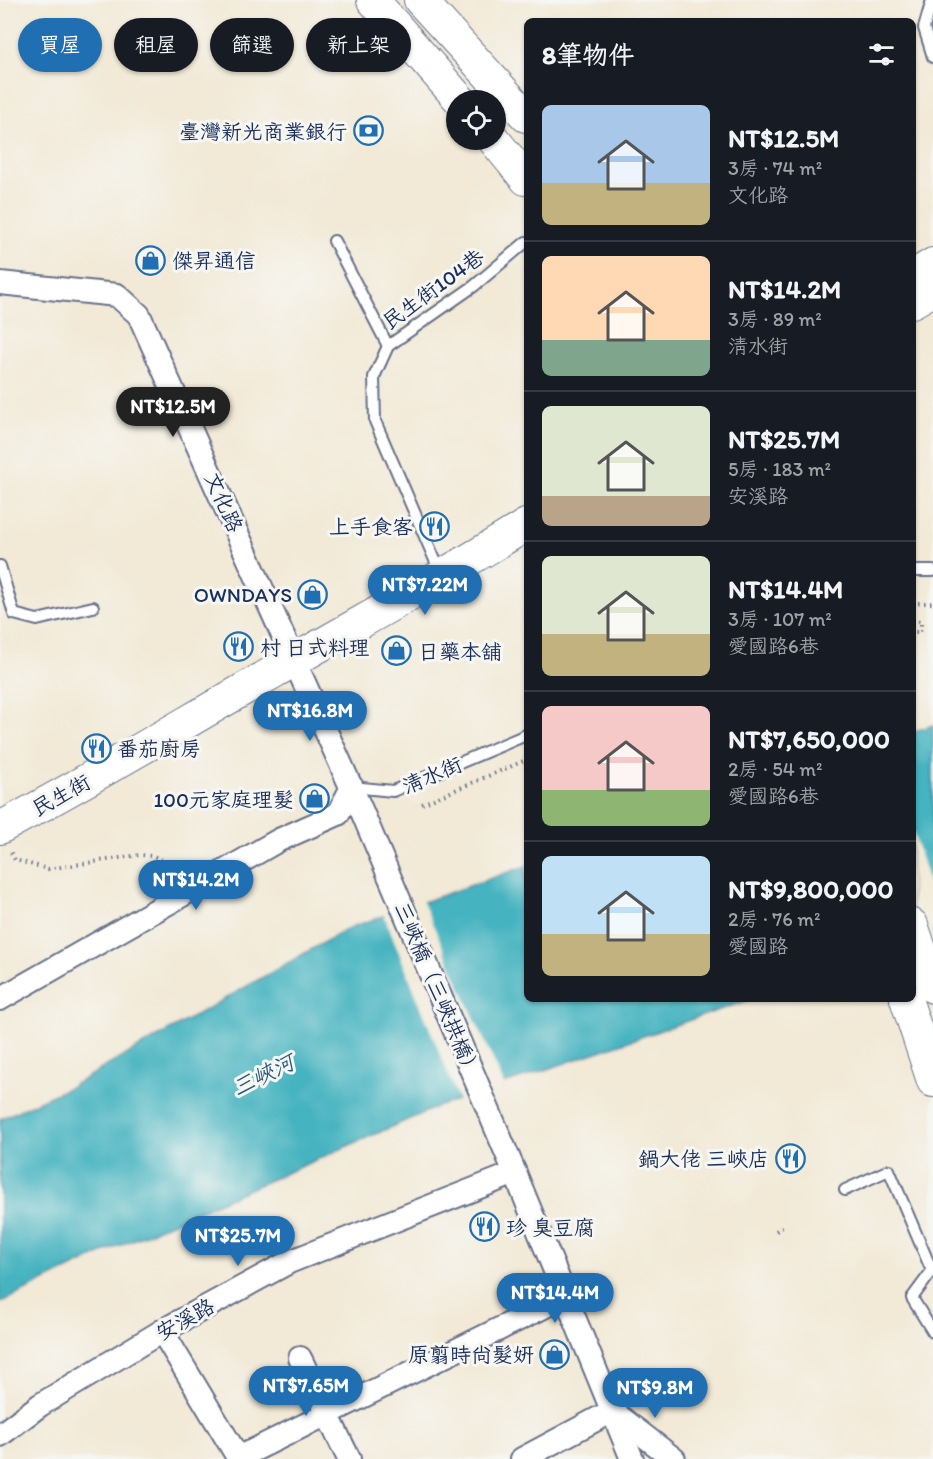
<!DOCTYPE html>
<html lang="zh-TW">
<meta charset="utf-8">
<style>
:root{--surface:#171b24;--page:#242831;--text:#f1f3f6;--muted:#9ea1a6;--line:#363941;--accent:#1f6fb2}
body{margin:0;font-family:Itim,"LXGW WenKai TC",sans-serif;background:var(--page);color:var(--text);height:100vh;display:flex;flex-direction:column;font-size:22px;white-space:nowrap}
*{box-sizing:border-box;margin:0}
p{font-size:20px;color:var(--muted)}
.icon{flex:none;width:33px;height:33px;fill:none;stroke:currentColor;stroke-width:2;stroke-linecap:round;stroke-linejoin:round}
.map{position:relative;flex:1;overflow:hidden}
.panel{position:absolute;left:524px;top:18px;width:392px;height:984px;display:flex;flex-direction:column;background:var(--surface);border-radius:9px;box-shadow:0 2px 4px #0004}
.panel>*{flex:none}
.guide{position:absolute;left:18px;top:18px;width:416px;height:54px;display:flex;gap:12px}
.buttons{position:absolute;left:446px;top:90px;display:grid;gap:12px}
.buttons a{display:grid;place-items:center;width:60px;height:60px;border-radius:50%;background:var(--surface);box-shadow:0 2px 4px #0004;font-size:30px}
.price{position:absolute;translate:-50% -51px;padding:0 14px;border-radius:21px;background:var(--accent);color:#fff;font-size:20px;line-height:39px;filter:drop-shadow(0 2px 3px #0008)}
.price::after{content:'';position:absolute;left:50%;top:36px;width:18px;height:14px;margin-left:-9px;background:inherit;clip-path:polygon(0 0,100% 0,50% 100%)}
.price.active{background:#222;color:#fff}
ul{padding:0;list-style:none}
li{display:flex;align-items:center;gap:18px;height:150px;padding:0 18px}
li+li{border-top:2px solid var(--line)}
li span{display:grid;place-items:center;flex:none;width:168px;height:120px;border-radius:9px;color:#555}
li>.icon{margin-inline-start:auto}
span .icon{width:72px;height:72px;fill:#fffc;stroke-width:1}
li b{font-size:26px}
h2{display:flex;justify-content:space-between;align-items:center;height:72px;padding:0 18px;font-size:26px}
.tag{padding:0 21px;border-radius:27px;background:var(--surface);box-shadow:0 2px 4px #0004;font-size:21px;line-height:54px}
.tag.active{background:var(--accent);color:#fff}
.map>svg:first-child{display:block}
</style>
<div class="map">
<svg width="933" height="1459" viewBox="0 0 933 1459">
<rect width="100%" height="100%" fill="#f6f6f2"/>
<filter id="ink" filterUnits="userSpaceOnUse"><feTurbulence type="fractalNoise" baseFrequency=".0167" numOctaves="2"/><feDisplacementMap in="SourceGraphic" scale="12" xChannelSelector="R" yChannelSelector="G"/><feConvolveMatrix kernelMatrix="1 2 1 2 8 2 1 2 1" color-interpolation-filters="sRGB"/></filter>
<filter id="wash" filterUnits="userSpaceOnUse"><feTurbulence type="fractalNoise" baseFrequency=".008" numOctaves="4" result="noise"/><feDisplacementMap in="SourceGraphic" scale="24" xChannelSelector="R" yChannelSelector="G"/><feGaussianBlur stdDeviation="1.35" result="paint"/><feColorMatrix in="noise" values="0 0 0 0 0 0 0 0 0 0 0 0 0 0 0 0 0 1.4 0 .05"/><feComposite in="paint" operator="in"/></filter>
<g filter="url(#wash)">
<rect width="100%" height="100%" fill="#f2e9d6"/>
<!-- water -->
<g fill="#45b3c0" stroke="#30718f" stroke-width="1.5">
<path d="M933 725V936L912 944V732Z"/>
<path d="M526 866V999H751L437 1107 98 1255 0 1303V1119L70 1087 349 928Z"/>
</g>
<!-- pier -->
<g fill="#f2e9d6">
<path d="M912 830 933 894V940L912 947Z"/>
<path d="M422 900 505 1087 460 1103 383 913Z"/>
</g>
</g>
<g filter="url(#ink)">
<g fill="none" stroke-linecap="round" stroke-linejoin="round">
<defs>
<g id="lane">
<path d="M932 0 924 28 933 57"/>
<path d="M334 241 388 346"/>
<path d="M0 566 14 614 37 620 93 607"/>
<path d="M912 571H933"/>
<path d="M441 574 375 421 374 377 388 346 474 286 526 242"/>
<path d="M352 787 393 791 526 735"/>
<path d="M845 1190 889 1170 932 1271 912 1298 933 1332"/>
</g>
<g id="street">
<path d="M0 283 117 295 139 315 360 807 515 1173 632 1459"/>
<path d="M0 999 279 840 338 814 352 787"/>
<path d="M162 1331 239 1459"/>
<path d="M300 1358 349 1459"/>
<path d="M0 1435 40 1405 162 1331 289 1262 515 1173"/>
<path d="M238 1458 566 1296"/>
<path d="M522 1459 612 1411 674 1459"/>
</g>
<g id="secondary">
<path d="M373 0 460 100"/>
<path d="M420 0 526 116"/>
<path d="M494 140 526 179"/>
<path d="M912 277 933 264"/>
<path d="M912 302 933 290"/>
<path d="M0 828C92 779 181 725 272 673 357 624 443 577 526 525"/>
<path d="M912 925 933 987"/>
<path d="M906 999 933 1081"/>
</g>
</defs>
<!-- lane casing -->
<use href="#lane" stroke="#667088" stroke-width="14"/>
<!-- street casing -->
<use href="#street" stroke="#667088" stroke-width="26"/>
<!-- secondary casing -->
<use href="#secondary" stroke="#667088" stroke-width="34"/>
<!-- path -->
<g stroke="#667088" stroke-width="4" stroke-dasharray="1.5 4.5" stroke-linecap="butt">
<path d="M912 603H933"/>
<path d="M912 620 921 621V632H912"/>
<path d="M422 804 526 760"/>
<path d="M11 853 15 860 48 869 139 855 153 856 163 860 167 875"/>
<path d="M776 1231 784 1226"/>
</g>
<!-- lane -->
<use href="#lane" stroke="#fff" stroke-width="10"/>
<!-- street -->
<use href="#street" stroke="#fff" stroke-width="22"/>
<!-- secondary -->
<use href="#secondary" stroke="#fff" stroke-width="32"/>
</g>
</g>
<!-- icons -->
<defs>
<symbol id="bank-ring" viewBox="-11 -11 22 22"><circle r="9.5" fill="#f6f6f2" stroke="#1f6fb2" stroke-width="1.5"/><path d="M-6-4H6V4H-6ZM0-2.3a2.3 2.3 0 1 0 0 4.6a2.3 2.3 0 1 0 0-4.6Z" fill="#1f6fb2"/></symbol>
<symbol id="shop-ring" viewBox="-11 -11 22 22"><circle r="9.5" fill="#f6f6f2" stroke="#1f6fb2" stroke-width="1.5"/><path d="M-5-2.5h2.3a2.7 3.5 0 0 1 5.4 0H5L5.5 6h-11ZM-1.5-2.5h3a1.5 2.3 0 0 0-3 0Z" fill="#1f6fb2"/></symbol>
<symbol id="restaurant-ring" viewBox="-11 -11 22 22"><circle r="9.5" fill="#f6f6f2" stroke="#1f6fb2" stroke-width="1.5"/><path d="M-5-6h1v4h1v-4h1v4h1v-4h1v5L-1.5 .5V6h-2V.5L-5-1ZM5-6V6H3V1.5H1.5Q1.5-4 5-6Z" fill="#1f6fb2"/></symbol>
</defs>
<g fill-rule="evenodd">
<use href="#bank-ring" x="352" y="114" width="33" height="33"/>
<use href="#shop-ring" x="134" y="244" width="33" height="33"/>
<use href="#restaurant-ring" x="418" y="510" width="33" height="33"/>
<use href="#shop-ring" x="296" y="578" width="33" height="33"/>
<use href="#restaurant-ring" x="222" y="630" width="33" height="33"/>
<use href="#shop-ring" x="380" y="634" width="33" height="33"/>
<use href="#restaurant-ring" x="80" y="732" width="33" height="33"/>
<use href="#shop-ring" x="298" y="782" width="33" height="33"/>
<use href="#restaurant-ring" x="774" y="1142" width="33" height="33"/>
<use href="#restaurant-ring" x="468" y="1210" width="33" height="33"/>
<use href="#shop-ring" x="538" y="1338" width="33" height="33"/>
</g>
<g text-anchor="middle" dominant-baseline="central" stroke-width="6" stroke-linejoin="round" paint-order="stroke">
<!-- poi labels -->
<g font-size="21" fill="#1b2f5e" stroke="#f6f6f2" text-anchor="end">
<text x="347" y="131">臺灣新光商業銀行</text>
<text x="172" y="260" text-anchor="start">傑昇通信</text>
<text x="413" y="526">上手食客</text>
<text x="292" y="594">OWNDAYS</text>
<text x="260" y="647" text-anchor="start">村 日式料理</text>
<text x="418" y="651" text-anchor="start">日藥本舖</text>
<text x="117" y="748" text-anchor="start">番茄廚房</text>
<text x="294" y="799">100元家庭理髮</text>
<text x="769" y="1158">鍋大佬 三峽店</text>
<text x="506" y="1227" text-anchor="start">珍 臭豆腐</text>
<text x="534" y="1354">原翦時尚髮妍</text>
</g>
<!-- street labels -->
<g font-size="21" fill="#1b2f5e" stroke="#f6f6f2">
<text transform="translate(433 289) rotate(-36)">民生街104巷</text>
<text transform="translate(224 502) rotate(66)">文化路</text>
<text transform="translate(432 775) rotate(-23)">清水街</text>
<text transform="translate(61 795) rotate(-29)">民生街</text>
<text transform="translate(438 990) rotate(67)">三峽橋（三峽拱橋）</text>
<text transform="translate(185 1319) rotate(-29)">安溪路</text>
</g>
<!-- water labels -->
<g font-size="22" font-style="italic" fill="#2a5d80" stroke="#f6f6f2">
<text transform="translate(263 1075) rotate(-26)">三峽河</text>
</g>
</g>
</svg>
<div class="buttons">
<a><svg class="icon" aria-label="locate" viewBox="0 0 24 24"><circle cx="12" cy="12" r="6"/><path d="M12 2v4M12 18v4M2 12h4M18 12h4"/></svg></a>
</div>
<b class="price active" style="left:173px;top:438px">NT$12.5M</b>
<b class="price" style="left:425px;top:616px">NT$7.22M</b>
<b class="price" style="left:310px;top:742px">NT$16.8M</b>
<b class="price" style="left:196px;top:911px">NT$14.2M</b>
<b class="price" style="left:238px;top:1267px">NT$25.7M</b>
<b class="price" style="left:555px;top:1324px">NT$14.4M</b>
<b class="price" style="left:306px;top:1417px">NT$7.65M</b>
<b class="price" style="left:655px;top:1419px">NT$9.8M</b>
<div class="guide">
<a class="tag active">買屋</a>
<a class="tag">租屋</a>
<a class="tag">篩選</a>
<a class="tag">新上架</a>
</div>
<section class="panel">
<h2>8筆物件<svg class="icon" aria-label="filters" viewBox="0 0 24 24"><path d="M4 7h16M4 17h16"/><circle cx="9" cy="7" r="2"/><circle cx="15" cy="17" r="2"/></svg></h2>
<ul>
<li><span style="background:linear-gradient(#a9c7e8 65%,#c2b280 0)"><svg class="icon" aria-label="home" viewBox="0 0 24 24"><path d="M3 11l9-7 9 7M6 9v11h12V9"/></svg></span><div><b>NT$12.5M</b><p>3房 · 74 m²</p><p>文化路</p></div></li>
<li><span style="background:linear-gradient(#ffd9b3 70%,#7fa58c 0)"><svg class="icon" aria-label="home" viewBox="0 0 24 24"><path d="M3 11l9-7 9 7M6 9v11h12V9"/></svg></span><div><b>NT$14.2M</b><p>3房 · 89 m²</p><p>清水街</p></div></li>
<li><span style="background:linear-gradient(#dfe7d0 75%,#b9a48a 0)"><svg class="icon" aria-label="home" viewBox="0 0 24 24"><path d="M3 11l9-7 9 7M6 9v11h12V9"/></svg></span><div><b>NT$25.7M</b><p>5房 · 183 m²</p><p>安溪路</p></div></li>
<li><span style="background:linear-gradient(#dfe7d0 65%,#c2b280 0)"><svg class="icon" aria-label="home" viewBox="0 0 24 24"><path d="M3 11l9-7 9 7M6 9v11h12V9"/></svg></span><div><b>NT$14.4M</b><p>3房 · 107 m²</p><p>愛國路6巷</p></div></li>
<li><span style="background:linear-gradient(#f6c9c9 70%,#8fb573 0)"><svg class="icon" aria-label="home" viewBox="0 0 24 24"><path d="M3 11l9-7 9 7M6 9v11h12V9"/></svg></span><div><b>NT$7,650,000</b><p>2房 · 54 m²</p><p>愛國路6巷</p></div></li>
<li><span style="background:linear-gradient(#bfe0f5 65%,#c2b280 0)"><svg class="icon" aria-label="home" viewBox="0 0 24 24"><path d="M3 11l9-7 9 7M6 9v11h12V9"/></svg></span><div><b>NT$9,800,000</b><p>2房 · 76 m²</p><p>愛國路</p></div></li>
</ul>
</section>
</div>
